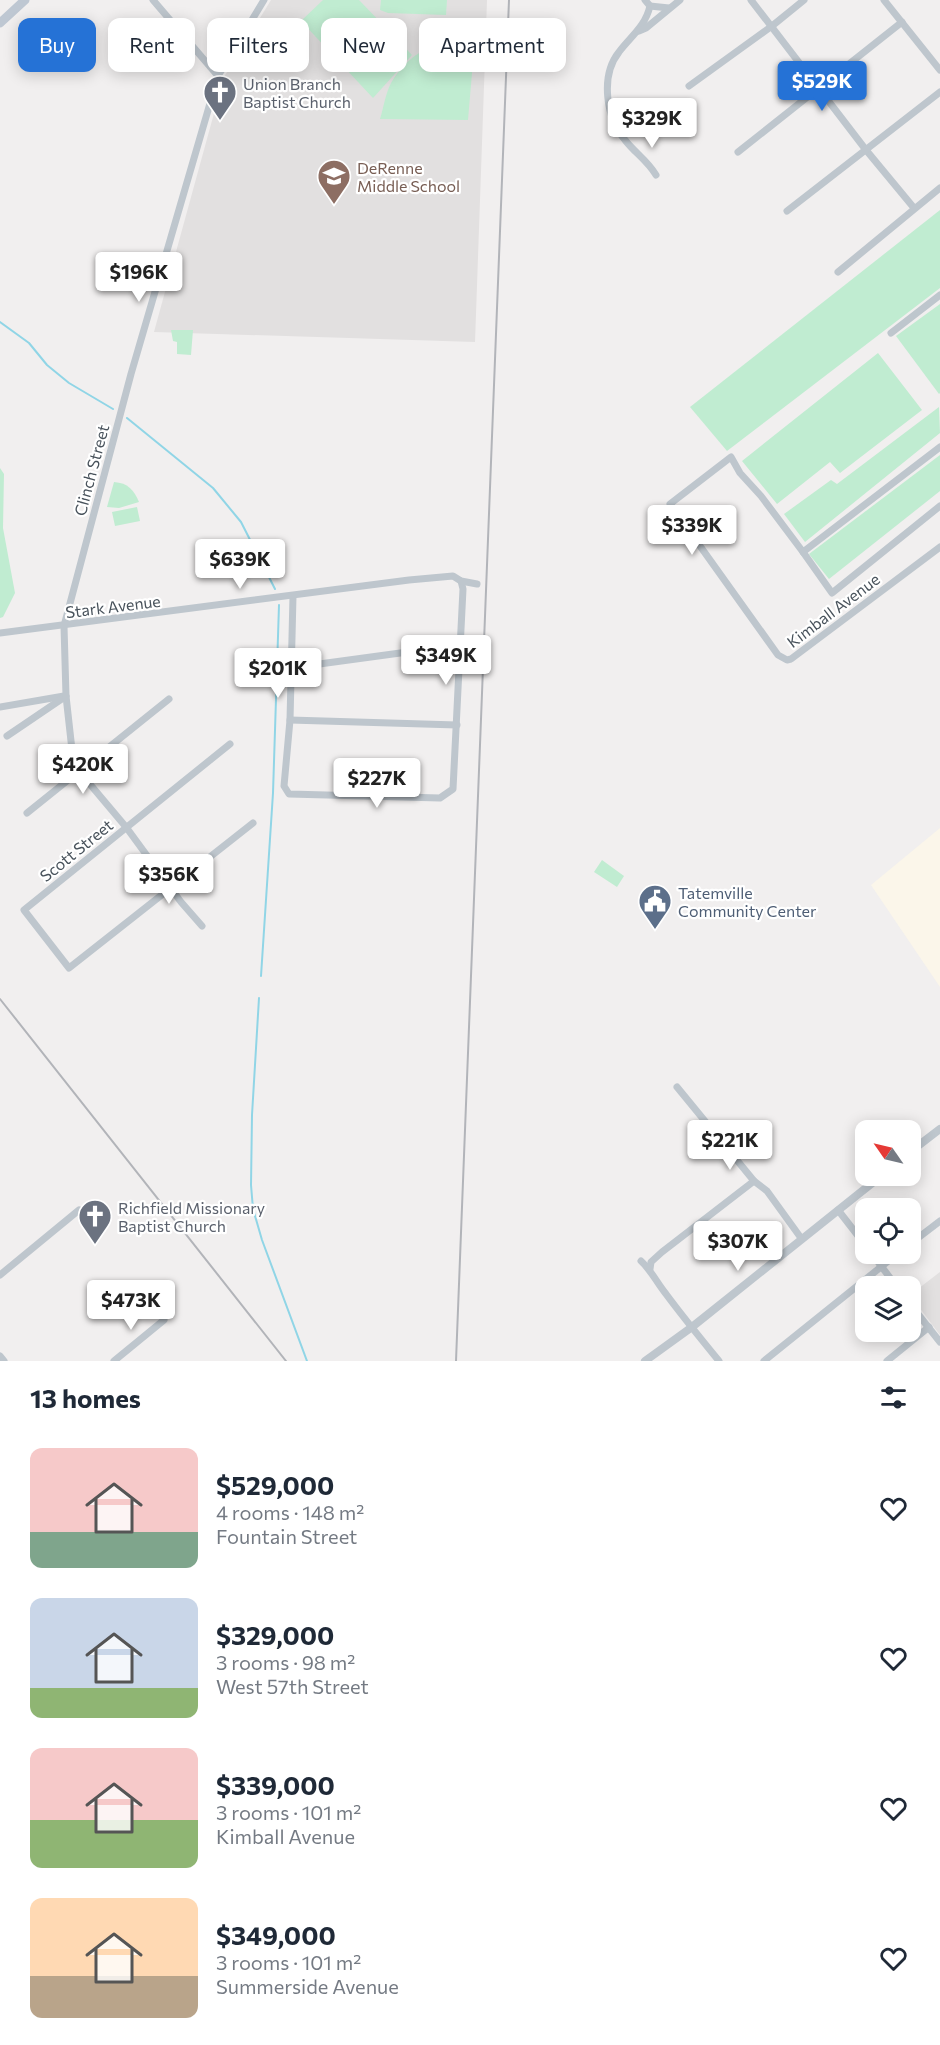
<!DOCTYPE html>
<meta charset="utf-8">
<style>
:root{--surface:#fff;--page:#f2f2f3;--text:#1f2937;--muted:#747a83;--accent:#2572d6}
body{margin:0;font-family:Commissioner,sans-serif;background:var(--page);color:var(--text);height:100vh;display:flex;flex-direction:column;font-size:22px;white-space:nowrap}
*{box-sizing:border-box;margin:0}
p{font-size:20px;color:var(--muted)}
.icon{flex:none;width:33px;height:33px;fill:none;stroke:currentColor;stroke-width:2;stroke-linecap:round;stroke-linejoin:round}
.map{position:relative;height:1361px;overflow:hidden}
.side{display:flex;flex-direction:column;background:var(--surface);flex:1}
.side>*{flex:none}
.hud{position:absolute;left:18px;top:18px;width:600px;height:54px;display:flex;gap:12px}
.needle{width:39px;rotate:304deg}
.buttons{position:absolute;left:855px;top:1120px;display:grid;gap:12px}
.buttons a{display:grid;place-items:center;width:66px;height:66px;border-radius:12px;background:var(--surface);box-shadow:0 3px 15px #0003;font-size:30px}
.price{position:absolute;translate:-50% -51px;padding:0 14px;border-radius:6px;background:#fff;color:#222;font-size:20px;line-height:39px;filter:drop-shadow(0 2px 3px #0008)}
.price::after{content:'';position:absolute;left:50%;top:36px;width:18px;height:14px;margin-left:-9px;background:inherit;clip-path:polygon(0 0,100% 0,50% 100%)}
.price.selected{background:var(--accent);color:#fff}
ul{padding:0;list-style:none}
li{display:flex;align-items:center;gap:18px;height:150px;padding:0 30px}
li span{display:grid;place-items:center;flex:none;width:168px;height:120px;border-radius:12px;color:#555}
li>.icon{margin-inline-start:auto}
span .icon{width:72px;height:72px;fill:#fffc;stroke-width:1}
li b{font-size:26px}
h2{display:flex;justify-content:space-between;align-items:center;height:72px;padding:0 30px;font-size:26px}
.tag{padding:0 21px;border-radius:12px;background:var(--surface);box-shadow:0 3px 15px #0003;font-size:21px;line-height:54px}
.tag.selected{background:var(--accent);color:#fff}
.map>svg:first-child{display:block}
</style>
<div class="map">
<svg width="940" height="1361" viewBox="0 0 940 1361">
<rect width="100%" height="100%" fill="#f1efef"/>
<!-- commercial -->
<path fill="#fbf6ea" d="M940 828V987L871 885Z"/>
<!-- education -->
<g fill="#e2e0e0">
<path d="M271 0H487L475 342 154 332 224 77Z"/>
<path d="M940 1272V1335L910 1295Z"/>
</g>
<!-- green -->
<g fill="#c0ecd1">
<path d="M323 0H359L412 55 373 98 301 21Z"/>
<path d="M381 0H447L446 15 388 13 380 10Z"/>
<path d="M475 38 468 120 380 119C384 106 386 89 394 78 415 47 440 42 475 38Z"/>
<path d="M940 210V288L727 451 690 407Z"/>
<path d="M940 304V393L939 394 896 336Z"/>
<path d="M171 330H193L191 355 177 354V342L173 341Z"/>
<path d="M878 353 922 410 840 473 830 462 777 504 742 461Z"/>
<path d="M939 407 940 433 805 542 784 514 831 480 837 484Z"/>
<path d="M940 455V491L829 579 809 554Z"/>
<path d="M0 468 4 474 3 528 15 593 3 617 0 618Z"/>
<path d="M114 482C128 483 134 490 139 502L119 508 107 507Z"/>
<path d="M137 507 140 521 115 526 112 512Z"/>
<path d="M602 860 624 876 617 887 594 872Z"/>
</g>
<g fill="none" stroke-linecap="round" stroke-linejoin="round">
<!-- stream -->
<g stroke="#90d5e6" stroke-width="2">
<path d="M0 322 29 343 47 365 69 383 113 409"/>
<path d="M127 418 213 488 241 522 275 589"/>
<path d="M261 976 273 793 279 605"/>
<path d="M259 998 252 1115 251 1185 253 1209 262 1240 307 1361"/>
</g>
<!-- minor -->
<g stroke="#bec6cd" stroke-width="7">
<path d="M153 0 218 76"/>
<path d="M645 0 650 6C645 27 631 36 619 52 600 76 606 118 625 140 635 153 647 160 656 175"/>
<path d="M751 0 866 150 914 208"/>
<path d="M884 0 940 70"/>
<path d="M650 6 669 8"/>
<path d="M639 31 646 28 680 0"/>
<path d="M689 86 772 26 804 0"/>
<path d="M738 152 902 22"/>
<path d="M787 211 940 92"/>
<path d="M838 272 940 188"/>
<path d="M891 333 940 295"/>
<path d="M940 447 803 552 761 496 740 473 731 457 670 504 778 655 787 660 791 659 940 547"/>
<path d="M803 552 832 593 940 506"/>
<path d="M293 596 290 720 284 786 289 794 440 798 453 789 463 589 461 581"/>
<path d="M0 633 409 580 453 576 461 581 477 584"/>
<path d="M290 668 459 645"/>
<path d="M0 707 64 696"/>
<path d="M290 720 457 725"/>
<path d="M7 736 66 696"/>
<path d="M230 744 24 910 69 968 253 823"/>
<path d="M27 813 169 699"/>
<path d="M202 926 181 902 126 827 78 770 73 759 66 696 64 626 131 374 218 76 264 0"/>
<path d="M677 1087 754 1181 767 1191 801 1238"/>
<path d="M838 1210 866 1246"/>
<path d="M910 1244 940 1221"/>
<path d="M872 1254 897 1287"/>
<path d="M641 1261C651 1270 657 1283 666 1294 683 1317 701 1339 719 1361"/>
<path d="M650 1269 651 1262 662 1252 754 1181"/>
<path d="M0 1275 79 1210"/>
<path d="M910 1304 940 1342"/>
<path d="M0 1356 4 1361"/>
<path d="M114 1361 164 1320"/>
<path d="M764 1361 897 1254"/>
<path d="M887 1361 929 1327"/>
</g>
<!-- tertiary -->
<g stroke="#bec6cd" stroke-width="8">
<path d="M910 1152 940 1129"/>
<path d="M645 1361 692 1327 881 1176"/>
</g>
<!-- secondary -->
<path stroke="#bec7d2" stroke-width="9" d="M0 23 25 0"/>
<!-- rail -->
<g stroke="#b2b4b9" stroke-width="2">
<path d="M0 999 286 1361"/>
<path d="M456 1361 509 0"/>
</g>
</g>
<!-- icons -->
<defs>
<symbol id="church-pin" viewBox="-11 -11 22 30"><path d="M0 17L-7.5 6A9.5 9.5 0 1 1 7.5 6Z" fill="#6b7280" stroke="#fff"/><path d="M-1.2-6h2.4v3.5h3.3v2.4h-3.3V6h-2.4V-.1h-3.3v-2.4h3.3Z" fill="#fff"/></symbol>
<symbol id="school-pin" viewBox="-11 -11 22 30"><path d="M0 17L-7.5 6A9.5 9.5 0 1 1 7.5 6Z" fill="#8d6e63" stroke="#fff"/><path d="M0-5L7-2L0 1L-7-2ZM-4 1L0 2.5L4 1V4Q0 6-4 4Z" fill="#fff"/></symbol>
<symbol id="civic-pin" viewBox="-11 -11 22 30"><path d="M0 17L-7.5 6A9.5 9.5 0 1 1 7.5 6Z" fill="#5c6f8a" stroke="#fff"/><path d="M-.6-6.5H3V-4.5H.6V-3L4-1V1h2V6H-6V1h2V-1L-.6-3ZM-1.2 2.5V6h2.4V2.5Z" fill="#fff"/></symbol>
</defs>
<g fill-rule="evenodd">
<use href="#church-pin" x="201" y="73" width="38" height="52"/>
<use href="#school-pin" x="315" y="157" width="38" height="52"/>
<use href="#civic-pin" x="636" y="882" width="38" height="52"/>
<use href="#church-pin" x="76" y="1197" width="38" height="52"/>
</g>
<g text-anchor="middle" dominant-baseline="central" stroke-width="4.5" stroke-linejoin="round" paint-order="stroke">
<!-- worship labels -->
<g font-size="16" fill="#5b616d" stroke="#fff" text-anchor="start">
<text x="243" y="83">Union Branch<tspan x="243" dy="18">Baptist Church</tspan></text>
<text x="118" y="1207">Richfield Missionary<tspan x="118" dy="18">Baptist Church</tspan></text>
</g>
<!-- education labels -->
<g font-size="16" fill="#785e54" stroke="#fff" text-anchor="start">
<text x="357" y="167">DeRenne<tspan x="357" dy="18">Middle School</tspan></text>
</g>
<!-- street labels -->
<g font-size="16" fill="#48525b" stroke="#fff">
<text transform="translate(91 470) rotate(-75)">Clinch Street</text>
<text transform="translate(113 606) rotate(-7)">Stark Avenue</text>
<text transform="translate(833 610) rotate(-37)">Kimball Avenue</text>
<text transform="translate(76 850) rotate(-39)">Scott Street</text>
</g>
<!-- service labels -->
<g font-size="16" fill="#4e5e75" stroke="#fff" text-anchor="start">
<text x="678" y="892">Tatemville<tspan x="678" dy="18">Community Center</tspan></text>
</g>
</g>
</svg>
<div class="buttons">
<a><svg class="needle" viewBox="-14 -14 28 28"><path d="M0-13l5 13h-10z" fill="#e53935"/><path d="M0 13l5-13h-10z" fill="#747a83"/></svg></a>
<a><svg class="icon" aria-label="locate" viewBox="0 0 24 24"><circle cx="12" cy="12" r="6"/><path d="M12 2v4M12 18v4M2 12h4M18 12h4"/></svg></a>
<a><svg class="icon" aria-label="layers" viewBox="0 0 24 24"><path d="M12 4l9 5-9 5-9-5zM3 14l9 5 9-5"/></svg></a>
</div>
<b class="price selected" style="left:822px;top:112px">$529K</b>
<b class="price" style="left:652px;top:149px">$329K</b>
<b class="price" style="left:139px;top:303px">$196K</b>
<b class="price" style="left:692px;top:556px">$339K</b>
<b class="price" style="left:240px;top:590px">$639K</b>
<b class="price" style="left:446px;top:686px">$349K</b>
<b class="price" style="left:278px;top:699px">$201K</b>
<b class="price" style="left:83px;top:795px">$420K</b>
<b class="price" style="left:377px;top:809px">$227K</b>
<b class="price" style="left:169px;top:905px">$356K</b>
<b class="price" style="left:730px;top:1171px">$221K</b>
<b class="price" style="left:738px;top:1272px">$307K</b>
<b class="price" style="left:131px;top:1331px">$473K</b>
<div class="hud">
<a class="tag selected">Buy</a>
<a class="tag">Rent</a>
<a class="tag">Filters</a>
<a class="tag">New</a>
<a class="tag">Apartment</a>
</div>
</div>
<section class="side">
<h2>13 homes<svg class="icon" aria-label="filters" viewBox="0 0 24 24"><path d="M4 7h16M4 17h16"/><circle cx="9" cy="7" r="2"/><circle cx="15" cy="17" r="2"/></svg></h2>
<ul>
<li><span style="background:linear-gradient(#f6c9c9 70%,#7fa58c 0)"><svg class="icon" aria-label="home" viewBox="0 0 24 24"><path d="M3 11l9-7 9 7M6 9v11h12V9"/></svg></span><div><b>$529,000</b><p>4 rooms · 148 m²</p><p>Fountain Street</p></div><svg class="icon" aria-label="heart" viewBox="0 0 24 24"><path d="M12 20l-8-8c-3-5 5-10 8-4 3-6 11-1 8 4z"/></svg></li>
<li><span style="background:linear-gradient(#c9d6e8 75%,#8fb573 0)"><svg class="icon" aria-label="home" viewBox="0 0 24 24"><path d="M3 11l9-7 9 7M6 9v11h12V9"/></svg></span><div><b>$329,000</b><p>3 rooms · 98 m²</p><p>West 57th Street</p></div><svg class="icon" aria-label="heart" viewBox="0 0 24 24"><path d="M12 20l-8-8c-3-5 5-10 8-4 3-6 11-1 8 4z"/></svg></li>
<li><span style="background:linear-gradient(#f6c9c9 60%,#8fb573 0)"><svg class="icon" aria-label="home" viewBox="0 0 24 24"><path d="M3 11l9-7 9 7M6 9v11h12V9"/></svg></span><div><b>$339,000</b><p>3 rooms · 101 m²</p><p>Kimball Avenue</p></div><svg class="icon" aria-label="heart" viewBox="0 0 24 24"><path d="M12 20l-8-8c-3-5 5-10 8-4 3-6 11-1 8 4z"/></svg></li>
<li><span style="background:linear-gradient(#ffd9b3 65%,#b9a48a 0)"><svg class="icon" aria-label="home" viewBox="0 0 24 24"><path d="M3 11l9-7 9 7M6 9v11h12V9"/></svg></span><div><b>$349,000</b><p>3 rooms · 101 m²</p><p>Summerside Avenue</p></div><svg class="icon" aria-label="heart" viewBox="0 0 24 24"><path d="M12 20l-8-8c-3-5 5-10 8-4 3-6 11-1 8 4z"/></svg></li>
</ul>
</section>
